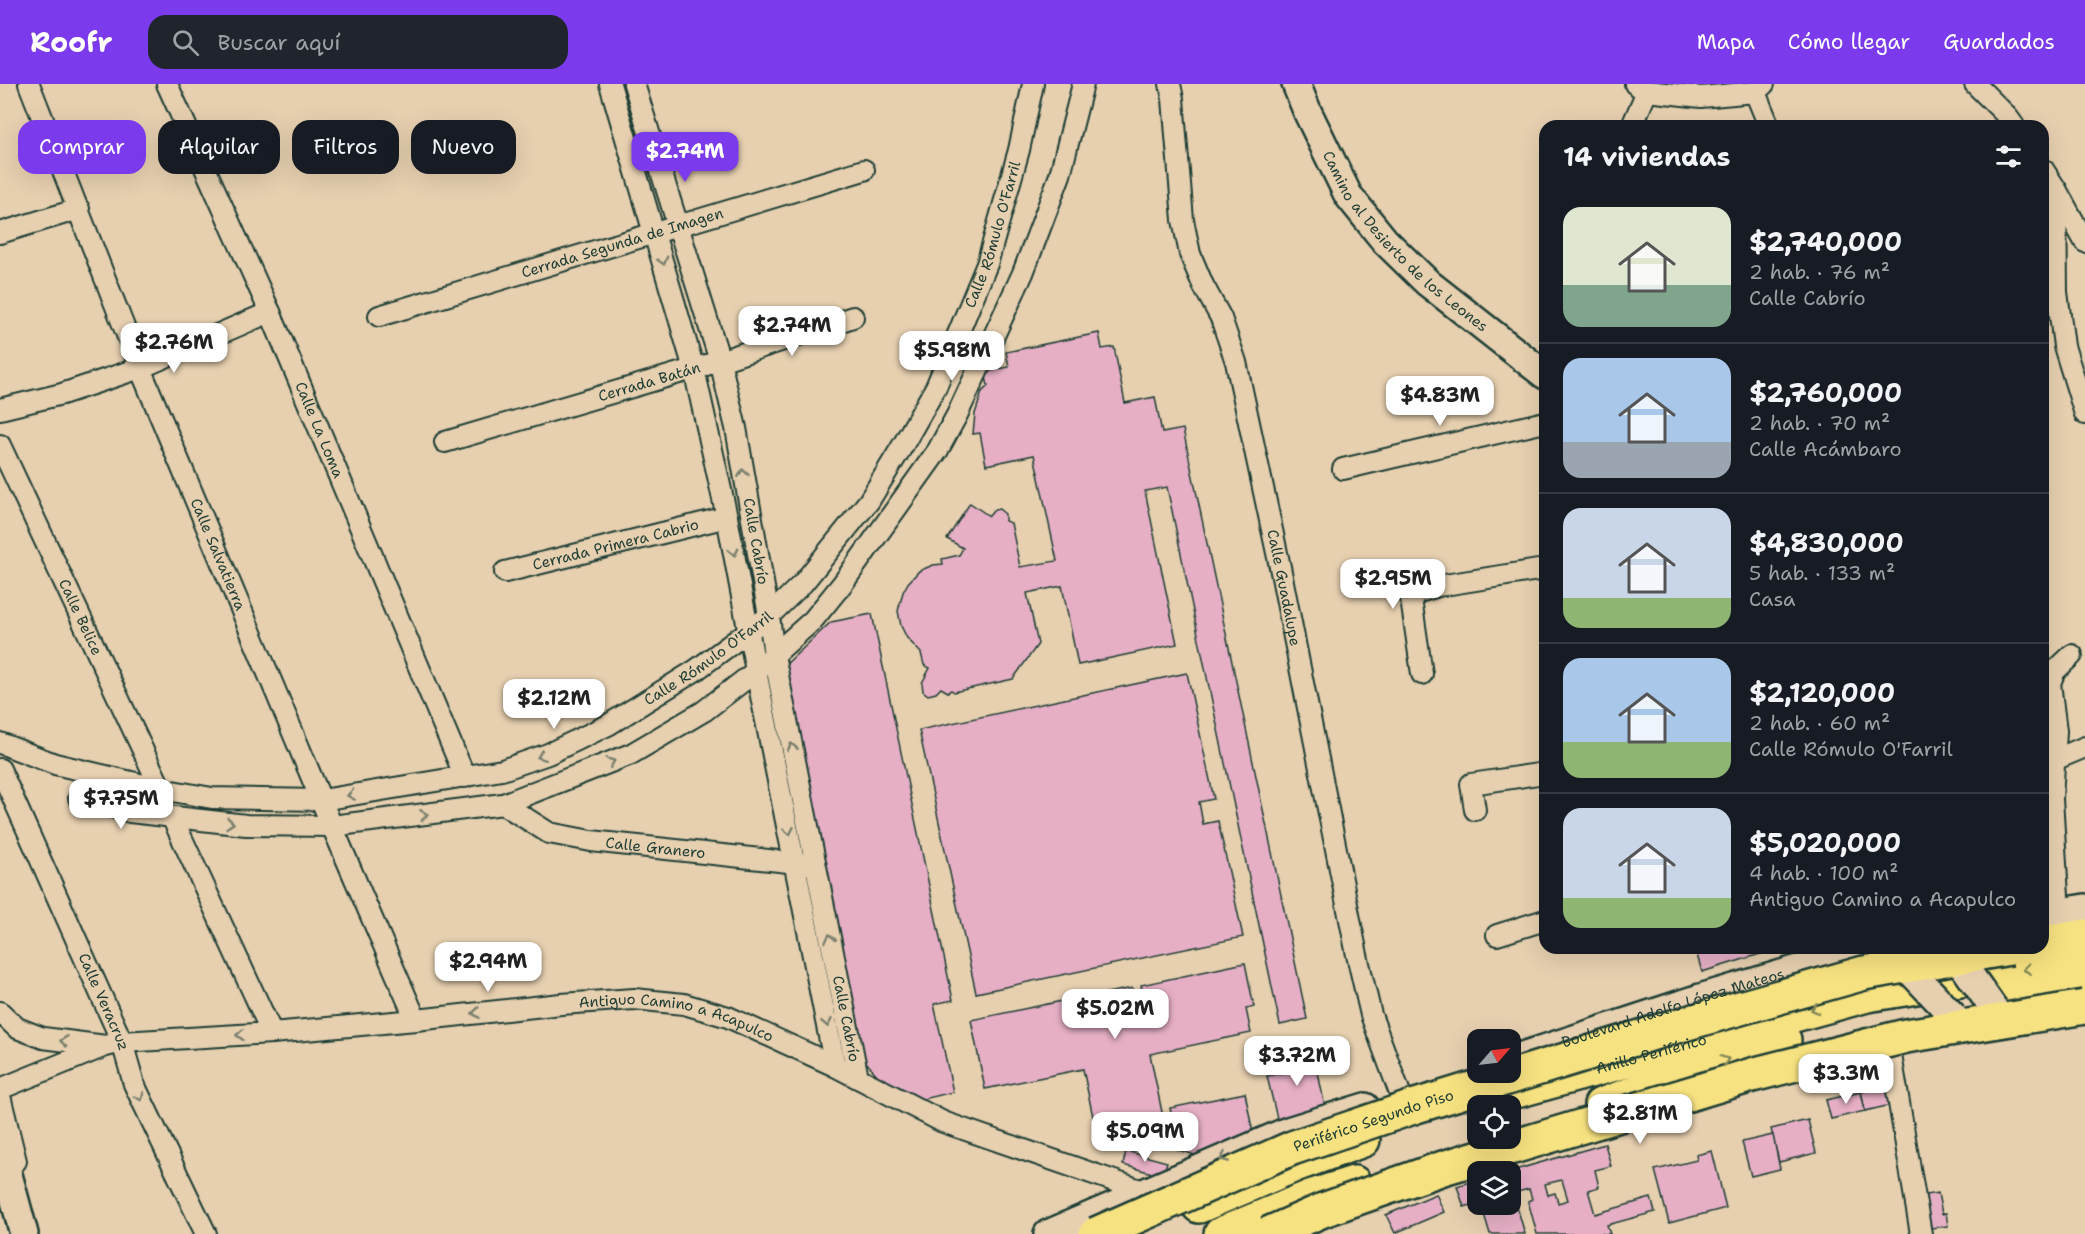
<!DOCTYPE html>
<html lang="es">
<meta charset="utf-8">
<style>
:root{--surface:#171b24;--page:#20242c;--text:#f1f3f6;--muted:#9ea1a6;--line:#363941;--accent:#7c3aed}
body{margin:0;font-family:"Shantell Sans",sans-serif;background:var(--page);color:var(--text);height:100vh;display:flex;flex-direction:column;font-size:22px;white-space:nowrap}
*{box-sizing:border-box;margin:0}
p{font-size:20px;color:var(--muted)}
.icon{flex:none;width:33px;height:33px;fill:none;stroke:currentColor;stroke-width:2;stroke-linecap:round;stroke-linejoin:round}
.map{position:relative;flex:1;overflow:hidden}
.sheet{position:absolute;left:1539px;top:36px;width:510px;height:834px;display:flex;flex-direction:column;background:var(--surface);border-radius:18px;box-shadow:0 6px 24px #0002}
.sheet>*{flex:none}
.guide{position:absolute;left:18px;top:36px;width:570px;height:54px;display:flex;gap:12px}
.needle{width:39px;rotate:62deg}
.buttons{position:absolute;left:1467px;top:945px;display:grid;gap:12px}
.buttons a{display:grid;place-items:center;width:54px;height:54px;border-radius:12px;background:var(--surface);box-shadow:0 6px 24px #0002;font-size:30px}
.price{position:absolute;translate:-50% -51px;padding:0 14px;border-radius:12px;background:#fff;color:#222;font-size:20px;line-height:39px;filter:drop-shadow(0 2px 3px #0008)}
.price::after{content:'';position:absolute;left:50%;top:36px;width:18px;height:14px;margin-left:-9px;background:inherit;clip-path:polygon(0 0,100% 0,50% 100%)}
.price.on{background:var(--accent);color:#fff}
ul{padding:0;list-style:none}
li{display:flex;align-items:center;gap:18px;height:150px;padding:0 24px}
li+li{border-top:2px solid var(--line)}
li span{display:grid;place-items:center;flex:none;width:168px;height:120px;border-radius:18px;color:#555}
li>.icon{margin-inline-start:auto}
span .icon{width:72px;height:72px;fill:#fffc;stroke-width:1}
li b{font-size:26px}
h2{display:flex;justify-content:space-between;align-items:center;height:72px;padding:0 24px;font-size:26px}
.tag{padding:0 21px;border-radius:18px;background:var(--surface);box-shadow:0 6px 24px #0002;font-size:21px;line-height:54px}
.tag.on{background:var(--accent);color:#fff}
header{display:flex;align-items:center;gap:36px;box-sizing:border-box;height:84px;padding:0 30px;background:var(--accent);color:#fff}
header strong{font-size:28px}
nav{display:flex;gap:33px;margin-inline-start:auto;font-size:21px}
.search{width:420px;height:54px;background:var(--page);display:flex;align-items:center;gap:15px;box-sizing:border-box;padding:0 21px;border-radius:18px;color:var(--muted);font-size:22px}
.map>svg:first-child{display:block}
</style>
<header>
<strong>Roofr</strong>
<div class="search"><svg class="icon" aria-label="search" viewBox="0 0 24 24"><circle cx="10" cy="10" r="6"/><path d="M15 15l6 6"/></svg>Buscar aquí</div>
<nav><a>Mapa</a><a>Cómo llegar</a><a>Guardados</a></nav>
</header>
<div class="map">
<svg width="2085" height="1150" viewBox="0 0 2085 1150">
<rect width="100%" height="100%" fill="#e7d0b0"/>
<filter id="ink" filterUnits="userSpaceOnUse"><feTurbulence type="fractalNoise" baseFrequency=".0167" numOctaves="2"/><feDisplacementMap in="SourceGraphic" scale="12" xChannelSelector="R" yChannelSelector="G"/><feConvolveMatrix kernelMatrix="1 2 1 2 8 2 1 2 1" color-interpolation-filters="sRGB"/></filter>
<g filter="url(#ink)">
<!-- building -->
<g fill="#e6afc6" stroke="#1f3d34" stroke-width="1.5" fill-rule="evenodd">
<path d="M1099 249 1102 265 1114 263 1125 319 1155 313 1162 349 1183 345 1307 935 1280 941 1167 403 1145 407 1177 560 1078 581 1062 502 1027 509 1038 560 1013 595 954 608 951 606 948 608 941 604 936 609 928 611 923 607 922 599 930 584 924 581 921 569 907 554 901 542 898 527 903 508 908 499 919 487 933 481 943 480 942 475 959 471 963 464 947 455 970 419 989 432 994 426 999 425 1005 430V437L1011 439 1020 483 1057 477 1034 371 986 381 980 349 973 350 975 330 982 308 988 302 985 288 1009 283 1006 268Z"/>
<path d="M872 530 953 916 934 920 953 1008 915 1017 887 1003 866 978 856 947 783 583 831 538Z"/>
<path d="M1187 589 1214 715 1199 718 1203 740 1218 737 1243 853 976 909 919 646Z"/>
<path d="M1695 864H1780L1702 888Z"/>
<path d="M1245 879 1254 923 1246 925 1251 949 1150 970 1164 1038 1097 1052 1083 985 985 1005 971 936 1067 916 1069 926 1078 924 1076 915 1132 904 1134 912 1143 910 1141 901Z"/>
<path d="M1312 959 1325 1023 1279 1043 1267 992 1292 987 1287 964Z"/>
<path d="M1887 1002 1891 1021 1865 1027 1861 1008Z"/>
<path d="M1861 1008 1865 1027 1831 1035 1826 1016Z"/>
<path d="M1245 1009 1254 1054 1208 1075 1178 1066 1170 1024Z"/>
<path d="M1808 1036 1816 1069 1779 1078 1771 1045Z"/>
<path d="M1773 1051 1780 1085 1751 1092 1742 1058Z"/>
<path d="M1605 1060 1611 1082 1595 1086 1599 1103 1588 1106 1595 1130 1651 1114 1655 1128 1607 1141 1610 1150H1537L1528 1117 1532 1115 1529 1105 1513 1109 1525 1150H1490L1481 1120H1510V1088H1508ZM1562 1096 1568 1116 1558 1119 1555 1109 1548 1111 1545 1100Z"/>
<path d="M1126 1067 1167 1078 1163 1092 1123 1081Z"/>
<path d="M1712 1067 1726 1124 1669 1139 1655 1086 1697 1076 1696 1071Z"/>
<path d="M1478 1096V1119L1464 1123 1457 1102Z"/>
<path d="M1938 1109 1942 1130 1946 1129 1948 1142 1931 1144 1925 1111Z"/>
<path d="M1436 1110 1444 1128 1395 1149 1386 1131Z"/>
</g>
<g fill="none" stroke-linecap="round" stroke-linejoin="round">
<defs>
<g id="street">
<path id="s1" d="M29 0 140 284 332 742 416 936"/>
<path id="s2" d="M167 0 270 228 465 693"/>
<path d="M610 0 694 285 727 433 756 587 835 982"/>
<path id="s3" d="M634 0 720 277 736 344 769 532 774 571 858 994"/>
<path id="s4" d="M1170 0 1173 15 1183 136 1190 170 1203 201 1221 234 1236 278 1280 483 1357 871 1371 931 1401 1012"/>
<path d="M1635 0 1647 7 1701 13 1755 8 1764 0"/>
<path d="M1975 0 2006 31 2014 42"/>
<path d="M1755 8 1769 42"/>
<path d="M1632 42 1647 7"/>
<path d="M2043 85 2056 105 2085 158"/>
<path d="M2043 110 2056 105 2057 208 2064 262 2085 330"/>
<path d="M0 149 79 125"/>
<path id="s5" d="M379 232 864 86"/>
<path d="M0 325 62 310 140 284 270 228"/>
<path id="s6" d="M445 358 720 277 853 233"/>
<path id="s7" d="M0 361 161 705"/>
<path d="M1343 385 1545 338"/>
<path id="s8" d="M505 488 727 433"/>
<path d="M1422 590 1411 515 1413 510 1438 502 1545 485"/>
<path id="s9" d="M0 659 55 680 161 705 212 714 322 716 502 686 548 670 608 641 696 586 769 532 803 499 869 417 903 361 936 303 987 180 1019 66 1033 0"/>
<path d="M2054 676 2085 663"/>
<path id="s10" d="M0 685 122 958 134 1000 206 1150"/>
<path d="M79 714 130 728 246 741 332 742 503 720 631 670 704 627 756 587 813 536 843 499 938 366 957 331 1023 189 1060 91 1083 0"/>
<path id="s11" d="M503 720 549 749 591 757 807 780"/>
<path d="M1475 726 1471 700 1545 689"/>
<path d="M172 733 272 949"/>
<path d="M2059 828 2052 715 2056 647 2050 599 2055 587 2072 571"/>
<path d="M1497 851 1545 836"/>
<path id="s12" d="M0 928 17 944 43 954 106 962 122 958 272 949 416 936 561 920 634 915 684 920 728 933 835 982 943 1038 1146 1108"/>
<path d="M1891 971 1921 1150"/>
<path d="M0 1005 103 963"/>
<path d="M0 1012 16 1077"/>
</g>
<g id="secondary">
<path id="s13" d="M1296 0 1308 29 1348 111 1385 157 1428 199 1545 291"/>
<path d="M2043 831 2085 824"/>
<path id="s14" d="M1510 976 1700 914 1870 864"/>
<path d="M0 1061 24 1150"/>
<path d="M1048 1150 1288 1047 1365 1023"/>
</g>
<g id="highway">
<path d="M2043 859 2085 852"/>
<path d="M1999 912 2085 900"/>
<path id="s15" d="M1520 1006 1867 911 2085 876"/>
<path d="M1601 1021 1743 969 1784 956"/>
<path d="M1199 1122 1295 1081 1363 1056"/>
<path d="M1221 1150 1310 1113 1354 1099"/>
</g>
</defs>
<!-- street casing -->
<use href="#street" stroke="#1f3d34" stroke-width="24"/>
<!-- secondary casing -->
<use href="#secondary" stroke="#1f3d34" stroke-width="32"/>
<!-- highway casing -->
<use href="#highway" stroke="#1f3d34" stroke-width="38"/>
<!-- street -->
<use href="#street" stroke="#e7d0b0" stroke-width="20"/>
<!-- secondary -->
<use href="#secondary" stroke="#e7d0b0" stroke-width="27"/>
<!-- highway -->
<use href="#highway" stroke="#f7e281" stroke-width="33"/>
<defs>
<g id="secondary-bridge">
<path d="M1951 864 1994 925"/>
<path d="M1900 876 1953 932"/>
</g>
<g id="highway-bridge">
<path id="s16" d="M1096 1150 1292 1064 1416 1022 1673 943 1864 889 2010 864"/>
<path d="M1268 1150 1323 1126 1443 1084 1752 991 1906 952 2085 923"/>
</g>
</defs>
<!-- secondary-bridge casing -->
<use href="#secondary-bridge" stroke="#1f3d34" stroke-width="32" stroke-linecap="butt"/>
<!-- highway-bridge casing -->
<use href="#highway-bridge" stroke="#1f3d34" stroke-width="38" stroke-linecap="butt"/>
<!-- secondary-bridge -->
<use href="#secondary-bridge" stroke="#e7d0b0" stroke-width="27"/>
<!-- highway-bridge -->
<use href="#highway-bridge" stroke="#f7e281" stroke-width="33"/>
</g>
<!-- one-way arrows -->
<defs><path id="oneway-chevron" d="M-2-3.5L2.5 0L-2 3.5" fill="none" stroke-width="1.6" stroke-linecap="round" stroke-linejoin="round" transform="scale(1.5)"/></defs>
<g stroke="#797f6c">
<use href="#oneway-chevron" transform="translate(663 177) rotate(74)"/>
<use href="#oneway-chevron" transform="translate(743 389) rotate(-100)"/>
<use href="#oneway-chevron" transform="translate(734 468) rotate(79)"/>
<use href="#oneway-chevron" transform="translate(792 663) rotate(-101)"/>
<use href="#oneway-chevron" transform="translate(541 672) rotate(159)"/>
<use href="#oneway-chevron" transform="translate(611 678) rotate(-22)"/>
<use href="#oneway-chevron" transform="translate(351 711) rotate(171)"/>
<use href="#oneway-chevron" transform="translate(424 731) rotate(-7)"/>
<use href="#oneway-chevron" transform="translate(230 739) rotate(6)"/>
<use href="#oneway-chevron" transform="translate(789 747) rotate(79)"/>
<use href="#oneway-chevron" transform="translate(830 854) rotate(-101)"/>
<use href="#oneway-chevron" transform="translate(476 929) rotate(174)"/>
<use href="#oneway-chevron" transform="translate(827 939) rotate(79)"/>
<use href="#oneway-chevron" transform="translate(240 951) rotate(177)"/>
<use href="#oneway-chevron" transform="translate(64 957) rotate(-173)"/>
<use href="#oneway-chevron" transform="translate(140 1013) rotate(66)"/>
<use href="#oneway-chevron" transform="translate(1224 1074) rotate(157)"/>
</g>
<g stroke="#808757">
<use href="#oneway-chevron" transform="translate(2027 885) rotate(171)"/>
<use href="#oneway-chevron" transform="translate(1815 925) rotate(165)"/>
<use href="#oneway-chevron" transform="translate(1725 976) rotate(-21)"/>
</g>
</g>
<g text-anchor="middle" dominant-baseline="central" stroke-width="4.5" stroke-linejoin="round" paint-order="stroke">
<!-- street labels -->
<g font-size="15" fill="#1f3d34" stroke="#e7d0b0">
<text stroke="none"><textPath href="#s9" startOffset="1270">Calle Rómulo O'Farril</textPath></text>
<text stroke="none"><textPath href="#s13" startOffset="195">Camino al Desierto de los Leones</textPath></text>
<text stroke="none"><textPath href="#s5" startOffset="254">Cerrada Segunda de Imagen</textPath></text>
<text stroke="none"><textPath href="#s6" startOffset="213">Cerrada Batán</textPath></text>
<text stroke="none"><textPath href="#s2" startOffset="378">Calle La Loma</textPath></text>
<text stroke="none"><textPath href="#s3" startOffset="474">Calle Cabrío</textPath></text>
<text stroke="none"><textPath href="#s8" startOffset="114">Cerrada Primera Cabrio</textPath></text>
<text stroke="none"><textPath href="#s1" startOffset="507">Calle Salvatierra</textPath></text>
<text stroke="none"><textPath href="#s4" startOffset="520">Calle Guadalupe</textPath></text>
<text stroke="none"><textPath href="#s7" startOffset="190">Calle Belice</textPath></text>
<text stroke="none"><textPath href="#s9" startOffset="748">Calle Rómulo O'Farril</textPath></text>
<text stroke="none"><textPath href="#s11" startOffset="162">Calle Granero</textPath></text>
<text stroke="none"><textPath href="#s10" startOffset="255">Calle Veracruz</textPath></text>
<text stroke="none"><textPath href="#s14" startOffset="171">Boulevard Adolfo López Mateos</textPath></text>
<text stroke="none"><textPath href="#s3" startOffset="960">Calle Cabrío</textPath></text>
<text stroke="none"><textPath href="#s12" startOffset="690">Antiguo Camino a Acapulco</textPath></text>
<text stroke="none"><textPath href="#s15" startOffset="136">Anillo Periférico</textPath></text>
<text stroke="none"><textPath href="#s16" startOffset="300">Periférico Segundo Piso</textPath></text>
</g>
</g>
</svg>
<div class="buttons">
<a><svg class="needle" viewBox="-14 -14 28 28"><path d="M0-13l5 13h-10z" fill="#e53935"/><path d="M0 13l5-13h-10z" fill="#9ea1a6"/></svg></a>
<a><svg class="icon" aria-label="locate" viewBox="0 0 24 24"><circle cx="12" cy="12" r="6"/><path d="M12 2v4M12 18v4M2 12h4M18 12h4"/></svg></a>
<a><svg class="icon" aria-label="layers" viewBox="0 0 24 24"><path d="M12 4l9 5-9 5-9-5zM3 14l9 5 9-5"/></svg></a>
</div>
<b class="price on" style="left:685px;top:99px">$2.74M</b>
<b class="price" style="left:792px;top:273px">$2.74M</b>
<b class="price" style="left:174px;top:290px">$2.76M</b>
<b class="price" style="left:952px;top:298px">$5.98M</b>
<b class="price" style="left:1440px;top:343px">$4.83M</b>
<b class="price" style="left:1393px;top:526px">$2.95M</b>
<b class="price" style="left:554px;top:646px">$2.12M</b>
<b class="price" style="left:121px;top:746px">$7.75M</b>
<b class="price" style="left:488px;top:909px">$2.94M</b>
<b class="price" style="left:1115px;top:956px">$5.02M</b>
<b class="price" style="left:1297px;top:1003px">$3.72M</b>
<b class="price" style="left:1846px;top:1021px">$3.3M</b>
<b class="price" style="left:1640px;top:1061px">$2.81M</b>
<b class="price" style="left:1145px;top:1079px">$5.09M</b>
<div class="guide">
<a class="tag on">Comprar</a>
<a class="tag">Alquilar</a>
<a class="tag">Filtros</a>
<a class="tag">Nuevo</a>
</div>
<section class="sheet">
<h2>14 viviendas<svg class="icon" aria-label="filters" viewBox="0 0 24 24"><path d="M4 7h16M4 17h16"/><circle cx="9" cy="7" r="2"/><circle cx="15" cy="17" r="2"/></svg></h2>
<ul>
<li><span style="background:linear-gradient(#dfe7d0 65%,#7fa58c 0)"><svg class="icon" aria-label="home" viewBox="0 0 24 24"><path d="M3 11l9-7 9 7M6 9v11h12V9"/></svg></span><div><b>$2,740,000</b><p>2 hab. · 76 m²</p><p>Calle Cabrío</p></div></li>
<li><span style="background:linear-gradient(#a9c7e8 70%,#9aa5b1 0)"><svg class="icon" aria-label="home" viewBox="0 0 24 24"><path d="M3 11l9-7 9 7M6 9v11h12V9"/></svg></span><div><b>$2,760,000</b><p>2 hab. · 70 m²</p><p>Calle Acámbaro</p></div></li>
<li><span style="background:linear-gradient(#c9d6e8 75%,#8fb573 0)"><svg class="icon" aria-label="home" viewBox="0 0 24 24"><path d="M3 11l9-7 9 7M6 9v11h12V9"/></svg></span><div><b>$4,830,000</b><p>5 hab. · 133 m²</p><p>Casa</p></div></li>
<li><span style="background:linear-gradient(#a9c7e8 70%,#8fb573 0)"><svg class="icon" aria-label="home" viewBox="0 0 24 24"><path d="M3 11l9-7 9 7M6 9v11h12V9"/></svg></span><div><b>$2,120,000</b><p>2 hab. · 60 m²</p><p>Calle Rómulo O'Farril</p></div></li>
<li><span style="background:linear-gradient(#c9d6e8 75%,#8fb573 0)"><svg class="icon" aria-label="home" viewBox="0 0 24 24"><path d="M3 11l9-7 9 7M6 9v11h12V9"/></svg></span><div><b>$5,020,000</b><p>4 hab. · 100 m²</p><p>Antiguo Camino a Acapulco</p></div></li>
</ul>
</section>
</div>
